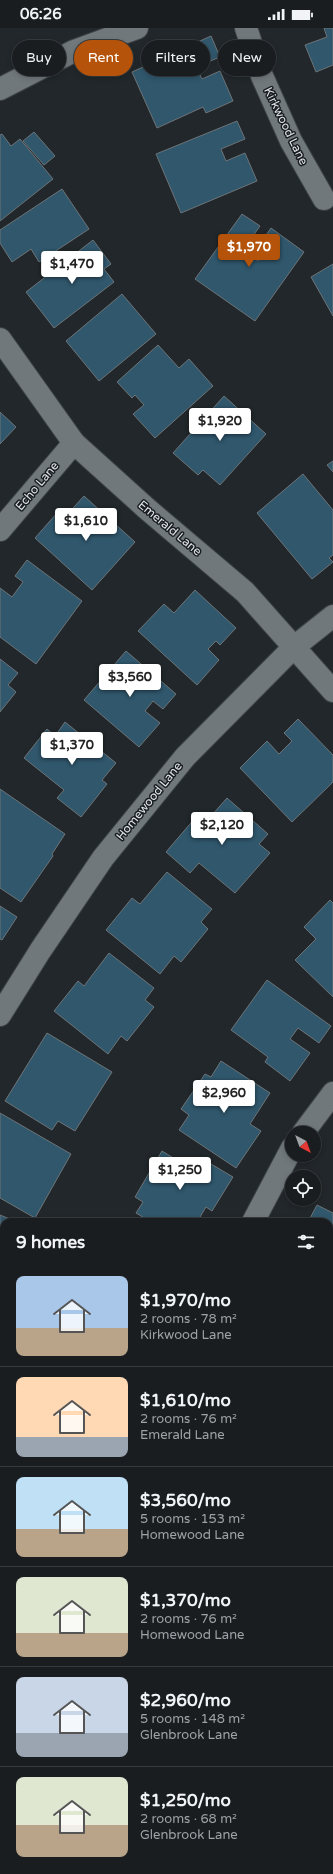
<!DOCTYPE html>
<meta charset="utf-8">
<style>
:root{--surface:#191d20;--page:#222629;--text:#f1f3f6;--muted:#9fa2a5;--line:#373b3e;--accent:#b45309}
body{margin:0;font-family:"Varela Round",sans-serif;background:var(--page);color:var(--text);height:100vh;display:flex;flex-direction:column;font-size:15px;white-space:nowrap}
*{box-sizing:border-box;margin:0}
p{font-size:13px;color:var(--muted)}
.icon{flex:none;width:22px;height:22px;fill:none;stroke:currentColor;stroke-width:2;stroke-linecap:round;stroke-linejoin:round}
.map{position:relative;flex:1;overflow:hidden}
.details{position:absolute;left:0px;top:1190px;width:333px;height:656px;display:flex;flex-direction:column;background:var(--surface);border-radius:12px 12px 0 0;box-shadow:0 2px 6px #0003,0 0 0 1px var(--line)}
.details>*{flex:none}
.banner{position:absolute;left:12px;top:12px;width:309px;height:36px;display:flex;gap:8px}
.needle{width:26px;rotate:139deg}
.fabs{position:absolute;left:285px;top:1098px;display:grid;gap:8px}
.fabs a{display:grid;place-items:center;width:36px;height:36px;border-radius:50%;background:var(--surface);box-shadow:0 2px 6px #0003,0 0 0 1px var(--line);font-size:20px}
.price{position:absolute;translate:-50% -34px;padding:0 9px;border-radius:4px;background:#fff;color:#222;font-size:13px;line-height:26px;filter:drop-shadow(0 1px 2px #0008)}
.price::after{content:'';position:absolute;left:50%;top:24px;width:12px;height:9px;margin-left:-6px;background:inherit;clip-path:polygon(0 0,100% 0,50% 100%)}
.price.on{background:var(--accent);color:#fff}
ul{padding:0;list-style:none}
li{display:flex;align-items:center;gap:12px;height:100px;padding:0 16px}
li+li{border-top:1px solid var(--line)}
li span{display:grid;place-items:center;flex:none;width:112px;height:80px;border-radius:8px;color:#555}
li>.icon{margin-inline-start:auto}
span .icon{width:48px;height:48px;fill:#fffc;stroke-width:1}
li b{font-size:17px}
h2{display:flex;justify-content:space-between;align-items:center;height:48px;padding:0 16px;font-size:17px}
.chip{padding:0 14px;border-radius:18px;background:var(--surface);box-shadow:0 2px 6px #0003,0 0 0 1px var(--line);font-size:14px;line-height:36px}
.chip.on{background:var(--accent);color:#fff}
.status{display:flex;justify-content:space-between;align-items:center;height:28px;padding:0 20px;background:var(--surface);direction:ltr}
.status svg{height:11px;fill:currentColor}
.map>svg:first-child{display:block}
</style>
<div class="status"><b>06:26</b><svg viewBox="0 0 49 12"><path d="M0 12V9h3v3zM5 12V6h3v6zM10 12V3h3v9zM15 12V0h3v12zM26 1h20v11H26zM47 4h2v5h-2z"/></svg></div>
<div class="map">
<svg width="333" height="1846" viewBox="0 0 333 1846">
<rect width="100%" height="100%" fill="#21272a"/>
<!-- building -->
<g fill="#30576c" stroke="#6d7478">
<path d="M324 0H333V37L316 44 305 17 327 9Z"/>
<path d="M211 8 220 29 196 39 202 51 220 43 233 73 206 85 203 79 157 100 132 44Z"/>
<path d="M237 93 245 111 221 121 226 133 245 125 257 153 181 185 156 126Z"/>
<path d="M34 104 55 128 44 137 23 113Z"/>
<path d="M2 106 11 118 20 111 53 151 0 193V107Z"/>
<path d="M62 161 89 201 39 234 31 221 12 234 0 215V202Z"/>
<path d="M242 186 260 198 243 222 258 233 267 221 260 216 271 200 304 224 255 293 195 251Z"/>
<path d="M93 212 111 236 104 241 114 254 54 300 26 264Z"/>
<path d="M333 236V288L311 249Z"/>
<path d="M122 266 156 306 99 353 66 313Z"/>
<path d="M158 317 179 340 189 331 213 358 155 410 133 386 144 377 135 367 132 370 117 354Z"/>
<path d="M224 368 266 406 220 457 203 442 198 447 173 425Z"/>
<path d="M0 384 16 399 0 416Z"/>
<path d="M333 433V444L327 437Z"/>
<path d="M303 446 333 482V527L329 530 333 534 312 551 257 485Z"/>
<path d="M84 468 135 514 92 562 35 510 57 485 63 491Z"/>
<path d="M27 532 82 573 36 636 0 609V560L12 569 23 554 15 548Z"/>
<path d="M195 562 236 600 220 617 216 613 208 621 219 632 197 657 138 603 164 576 174 585Z"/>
<path d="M126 623 176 666 163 681 153 673 145 683 160 695 139 719 84 672Z"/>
<path d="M0 631 18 645 8 657 16 664 0 684Z"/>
<path d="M298 691 333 727V754L292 794 240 740 267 713 279 726 292 713 284 705Z"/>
<path d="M65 694 116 735 102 752 107 756 81 789 57 770 64 762 24 730 47 701 55 708Z"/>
<path d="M0 761 65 806 52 826 53 828 21 874 0 860Z"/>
<path d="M227 770 268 806 259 816 270 825 235 865 199 835 190 845 166 824 196 789 204 796Z"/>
<path d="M167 844 212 881 201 894 208 901 181 934 174 928 160 946 106 902 132 870 140 876Z"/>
<path d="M330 872 333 875V969L295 932 316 911 304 899Z"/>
<path d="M0 878 17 889 2 912 0 911Z"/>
<path d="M109 925 154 960 145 972 154 979 127 1013 121 1008 108 1026 54 983 78 953 84 958Z"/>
<path d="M267 952 331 998 319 1015 298 1000 290 1011 310 1025 290 1053 265 1034 268 1029 231 1002Z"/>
<path d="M47 1005 112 1044 75 1103 58 1093 52 1102 5 1073Z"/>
<path d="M221 1033 270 1065 250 1096 261 1103 236 1140 179 1102 189 1087 181 1081 205 1046 211 1049Z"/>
<path d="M0 1085 71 1126 35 1190 0 1170Z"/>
<path d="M162 1123 198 1145 206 1133 233 1149 212 1183 206 1179 197 1194H151L136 1185 143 1174 135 1169Z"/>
<path d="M317 1177 333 1185V1276L329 1274V1194H308Z"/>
<path d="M0 1187 17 1194H4V1254L0 1252Z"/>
<path d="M329 1287 333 1289V1328L329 1336Z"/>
<path d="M4 1492V1514L0 1512V1500Z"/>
<path d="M0 1535 4 1537V1614L0 1611Z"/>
<path d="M0 1630 4 1633V1661L0 1667Z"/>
<path d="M4 1821V1840L0 1838V1827Z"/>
<path d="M6 1842H58L64 1846H12Z"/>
</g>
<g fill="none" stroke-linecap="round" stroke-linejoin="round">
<defs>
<g id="street">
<path d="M246 0 262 48 291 113 324 171"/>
<path d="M0 61 74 23 137 0"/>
<path d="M0 311 74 415 146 480 245 564 333 663"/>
<path d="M0 502 74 415"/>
<path d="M0 987 40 923 103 830 185 729 294 619 333 588"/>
<path d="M303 1105 333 1065"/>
<path d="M253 1194 292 1120"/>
<path d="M0 1742 4 1736"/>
</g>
</defs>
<!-- street casing -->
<use href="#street" stroke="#3e4346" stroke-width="24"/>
<!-- path -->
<g stroke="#74797b" stroke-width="2.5" stroke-dasharray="4 2" stroke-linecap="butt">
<path d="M329 1710 333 1705"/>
<path d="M233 1846 236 1842"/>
</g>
<!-- street -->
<use href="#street" stroke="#71787c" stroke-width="22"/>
</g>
<g text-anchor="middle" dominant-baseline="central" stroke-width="3" stroke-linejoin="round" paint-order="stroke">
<!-- street labels -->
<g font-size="12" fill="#e1e5e7" stroke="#181d21">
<text transform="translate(286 98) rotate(64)">Kirkwood Lane</text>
<text transform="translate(37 458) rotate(-50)">Echo Lane</text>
<text transform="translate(170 500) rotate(40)">Emerald Lane</text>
<text transform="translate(149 773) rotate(-51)">Homewood Lane</text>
</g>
</g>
</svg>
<div class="fabs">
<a><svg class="needle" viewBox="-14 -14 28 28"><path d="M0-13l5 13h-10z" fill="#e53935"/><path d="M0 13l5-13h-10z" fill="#9fa2a5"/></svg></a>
<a><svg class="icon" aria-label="locate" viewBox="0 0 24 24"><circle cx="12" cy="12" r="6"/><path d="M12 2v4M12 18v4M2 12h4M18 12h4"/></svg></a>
</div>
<b class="price on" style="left:249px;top:240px">$1,970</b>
<b class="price" style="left:72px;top:257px">$1,470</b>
<b class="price" style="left:220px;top:414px">$1,920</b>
<b class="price" style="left:86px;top:514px">$1,610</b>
<b class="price" style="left:130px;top:670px">$3,560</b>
<b class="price" style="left:72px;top:738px">$1,370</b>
<b class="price" style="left:222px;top:818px">$2,120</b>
<b class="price" style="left:224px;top:1086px">$2,960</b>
<b class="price" style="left:180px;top:1163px">$1,250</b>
<div class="banner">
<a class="chip">Buy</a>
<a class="chip on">Rent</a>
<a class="chip">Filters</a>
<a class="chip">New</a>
</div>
<section class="details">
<h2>9 homes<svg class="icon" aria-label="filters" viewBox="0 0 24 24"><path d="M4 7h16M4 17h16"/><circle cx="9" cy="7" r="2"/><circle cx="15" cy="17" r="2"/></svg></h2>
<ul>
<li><span style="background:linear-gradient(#a9c7e8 65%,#b9a48a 0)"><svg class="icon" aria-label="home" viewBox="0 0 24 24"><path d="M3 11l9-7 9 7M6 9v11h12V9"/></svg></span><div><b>$1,970/mo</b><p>2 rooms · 78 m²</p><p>Kirkwood Lane</p></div></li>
<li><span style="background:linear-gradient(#ffd9b3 75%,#9aa5b1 0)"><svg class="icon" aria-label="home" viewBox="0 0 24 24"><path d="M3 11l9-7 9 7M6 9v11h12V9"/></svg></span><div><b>$1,610/mo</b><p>2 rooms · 76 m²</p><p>Emerald Lane</p></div></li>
<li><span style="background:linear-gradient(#bfe0f5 65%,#b9a48a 0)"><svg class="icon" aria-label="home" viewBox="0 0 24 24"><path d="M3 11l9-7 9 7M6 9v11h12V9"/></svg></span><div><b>$3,560/mo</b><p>5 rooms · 153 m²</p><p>Homewood Lane</p></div></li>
<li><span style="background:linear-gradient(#dfe7d0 70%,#b9a48a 0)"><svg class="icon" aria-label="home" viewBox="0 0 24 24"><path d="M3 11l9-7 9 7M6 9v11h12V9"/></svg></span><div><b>$1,370/mo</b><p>2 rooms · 76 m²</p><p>Homewood Lane</p></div></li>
<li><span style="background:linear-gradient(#c9d6e8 70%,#9aa5b1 0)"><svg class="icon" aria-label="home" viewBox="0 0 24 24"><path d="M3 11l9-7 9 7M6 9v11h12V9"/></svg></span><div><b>$2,960/mo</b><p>5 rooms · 148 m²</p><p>Glenbrook Lane</p></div></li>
<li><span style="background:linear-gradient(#dfe7d0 60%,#b9a48a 0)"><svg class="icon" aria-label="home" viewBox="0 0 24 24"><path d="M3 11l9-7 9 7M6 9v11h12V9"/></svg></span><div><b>$1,250/mo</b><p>2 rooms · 68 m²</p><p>Glenbrook Lane</p></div></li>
</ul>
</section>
</div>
